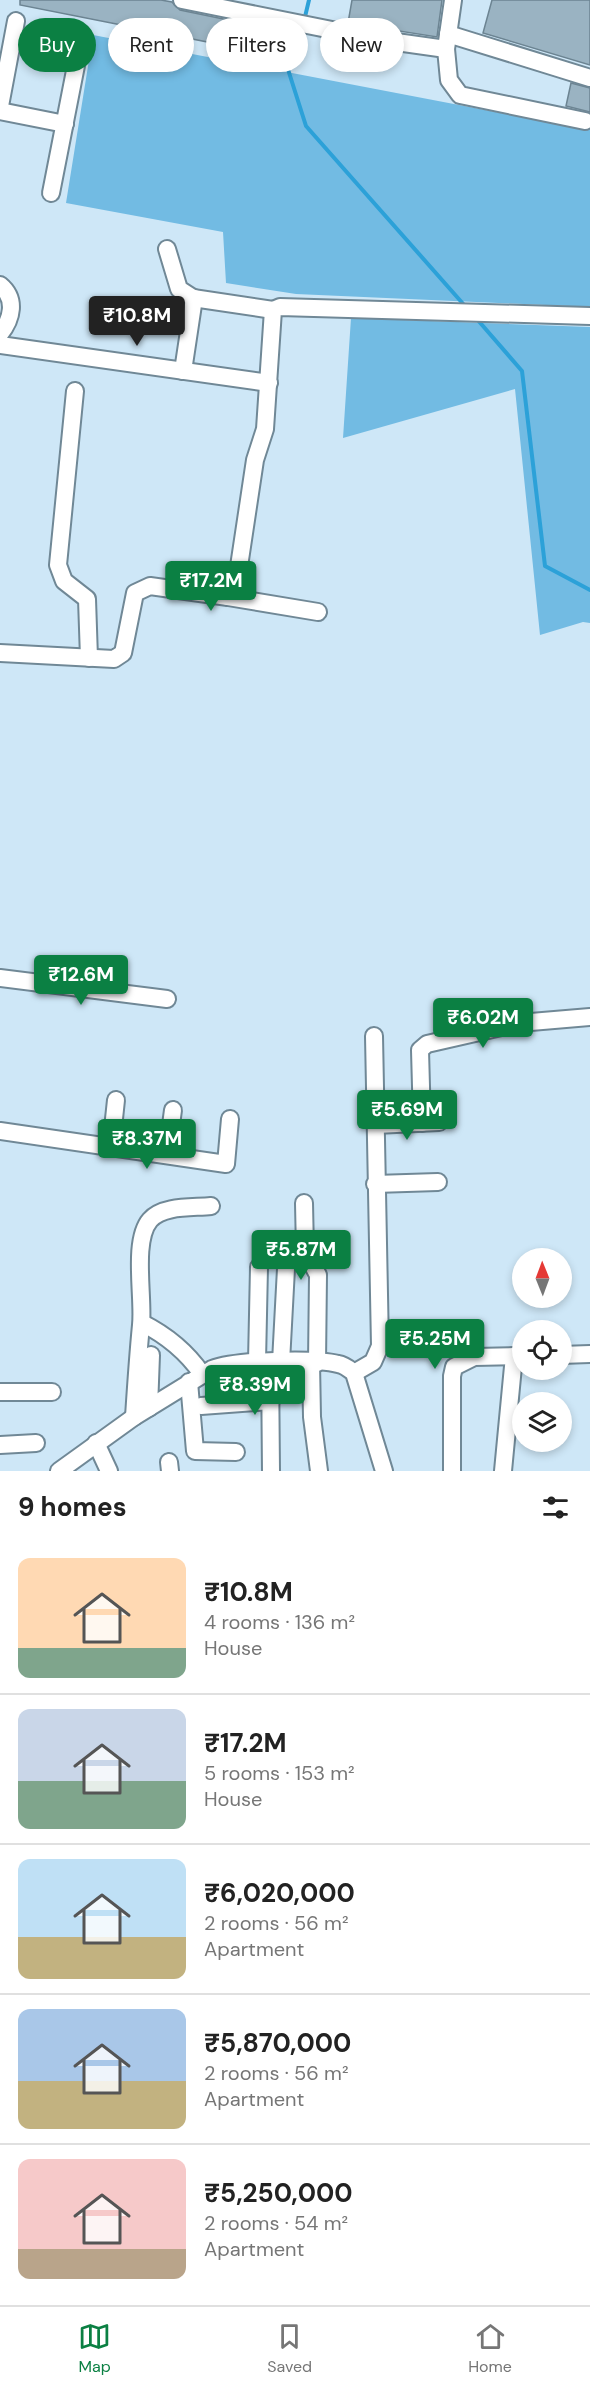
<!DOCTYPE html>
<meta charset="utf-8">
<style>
:root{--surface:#fff;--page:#f2f2f2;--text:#222;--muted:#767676;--line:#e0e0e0;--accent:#0b8043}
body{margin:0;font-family:"DM Sans",sans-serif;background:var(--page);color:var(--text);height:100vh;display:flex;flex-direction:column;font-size:22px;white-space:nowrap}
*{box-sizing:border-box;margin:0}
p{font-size:20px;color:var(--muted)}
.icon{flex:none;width:33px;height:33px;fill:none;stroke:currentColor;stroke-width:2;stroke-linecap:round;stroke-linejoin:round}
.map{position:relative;height:1471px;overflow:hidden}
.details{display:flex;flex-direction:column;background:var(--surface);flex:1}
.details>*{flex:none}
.hud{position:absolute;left:18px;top:18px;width:555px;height:54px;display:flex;gap:12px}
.needle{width:39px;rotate:359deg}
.tools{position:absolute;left:512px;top:1248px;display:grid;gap:12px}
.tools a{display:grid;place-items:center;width:60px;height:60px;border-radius:50%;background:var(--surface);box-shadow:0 3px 9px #0003;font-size:30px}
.price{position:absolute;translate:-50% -51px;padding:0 14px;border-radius:6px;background:var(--accent);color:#fff;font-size:20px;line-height:39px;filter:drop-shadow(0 2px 3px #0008)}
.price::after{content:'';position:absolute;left:50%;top:36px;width:18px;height:14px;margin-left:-9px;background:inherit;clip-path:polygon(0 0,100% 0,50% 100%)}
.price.current{background:#222;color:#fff}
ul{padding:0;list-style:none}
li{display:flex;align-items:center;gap:18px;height:150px;padding:0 18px}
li+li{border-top:2px solid var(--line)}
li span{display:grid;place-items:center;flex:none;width:168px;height:120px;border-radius:12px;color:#555}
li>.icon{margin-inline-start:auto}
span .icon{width:72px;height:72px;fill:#fffc;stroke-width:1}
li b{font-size:26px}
h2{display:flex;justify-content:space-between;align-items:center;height:72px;padding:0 18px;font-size:26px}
.pill{padding:0 21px;border-radius:27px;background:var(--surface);box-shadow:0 3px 9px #0003;font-size:21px;line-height:54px}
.pill.current{background:var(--accent);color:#fff}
.menu{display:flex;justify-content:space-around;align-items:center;height:84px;border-top:2px solid var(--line);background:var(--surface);font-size:16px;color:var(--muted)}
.menu a{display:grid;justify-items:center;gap:3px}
.menu .current{color:var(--accent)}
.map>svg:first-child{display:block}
</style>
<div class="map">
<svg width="590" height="1471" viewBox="0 0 590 1471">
<rect width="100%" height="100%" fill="#cee7f7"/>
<!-- green -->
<g fill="#72bbe3">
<path d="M93 35 590 130V307L296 294 226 283 223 232 66 203Z"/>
<path d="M351 318 590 327V623L583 622 540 635 515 389 343 438Z"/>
</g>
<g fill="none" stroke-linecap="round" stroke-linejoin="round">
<!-- stream -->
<g stroke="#2ca1d8" stroke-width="4">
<path d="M304 21 309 0"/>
<path d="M303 28 300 40 285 60 306 126 465 306"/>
<path d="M476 318 522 371 545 566 590 590"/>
</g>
</g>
<!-- building -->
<g fill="#9ab3c2" stroke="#6c8492" stroke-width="1.5">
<path d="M20 0H161L172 2 180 10 243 23 238 48 20 5Z"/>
<path d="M352 0H442L437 37 348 23Z"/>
<path d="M492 0H590V65L483 33Z"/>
<path d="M571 83 590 88V112L566 106Z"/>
</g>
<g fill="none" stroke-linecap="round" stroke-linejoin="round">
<defs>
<g id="minor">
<path d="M182 0 382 40 446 49 453 0"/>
<path d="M448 34 590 78"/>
<path d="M446 49 449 80 460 95 585 121"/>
<path d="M0 106 16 21"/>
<path d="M0 111 65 124"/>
<path d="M51 193 82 35"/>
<path d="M167 249 179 289 193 298 273 310"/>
<path d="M0 285C17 299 12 319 0 334"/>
<path d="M0 345 269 383"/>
<path d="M183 371 194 298"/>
<path d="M75 391 58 565 64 581 87 599 89 658"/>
<path d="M228 597 318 612"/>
<path d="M0 653 114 659 123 653 135 593 150 586 228 597 235 593 255 460 265 429 273 310 280 307 590 316"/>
<path d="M0 978 167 999"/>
<path d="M422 1123 420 1050 427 1044 519 1023 590 1017"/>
<path d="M375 1125 439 1122"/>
<path d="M0 1131 226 1164 230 1119"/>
<path d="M111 1147 116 1100"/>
<path d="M167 1155 173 1110"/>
<path d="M375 1184 438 1182"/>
<path d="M304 1203 305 1251 318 1275 317 1363"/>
<path d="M142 1323C166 1335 186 1351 202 1374"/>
<path d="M561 1355 590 1354"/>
<path d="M257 1362 259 1267"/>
<path d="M270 1362 271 1471"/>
<path d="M281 1362 287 1250 290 1246 304 1245"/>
<path d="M311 1363 312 1417 319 1471"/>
<path d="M354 1373 373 1362 380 1346 374 1036"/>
<path d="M189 1382 195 1451 236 1452"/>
<path d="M0 1392H52"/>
<path d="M201 1406 271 1401"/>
<path d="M149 1408 151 1355"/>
<path d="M134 1417C136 1386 138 1356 141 1325 144 1298 132 1241 150 1220 163 1205 193 1208 211 1206"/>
<path d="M96 1443 109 1471"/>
<path d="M0 1445 36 1443"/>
<path d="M169 1462 170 1471"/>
<path d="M59 1471 134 1417 212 1369C235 1360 314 1358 338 1364 345 1365 349 1369 354 1373L384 1471"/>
<path d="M452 1471V1376L454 1367 474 1357 522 1356"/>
<path d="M503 1471 514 1356"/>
</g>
</defs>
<!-- minor casing -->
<use href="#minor" stroke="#708896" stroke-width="20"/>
<!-- minor -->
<use href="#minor" stroke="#fff" stroke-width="16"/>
</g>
</svg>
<div class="tools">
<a><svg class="needle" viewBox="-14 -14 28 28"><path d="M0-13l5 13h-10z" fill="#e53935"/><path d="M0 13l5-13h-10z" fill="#767676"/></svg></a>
<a><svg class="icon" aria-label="locate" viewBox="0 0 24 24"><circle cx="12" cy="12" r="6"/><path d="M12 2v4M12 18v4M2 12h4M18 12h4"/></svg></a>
<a><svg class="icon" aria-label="layers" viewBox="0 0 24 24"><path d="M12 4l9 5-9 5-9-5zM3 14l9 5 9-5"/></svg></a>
</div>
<b class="price current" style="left:137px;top:347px">₹10.8M</b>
<b class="price" style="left:211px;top:612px">₹17.2M</b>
<b class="price" style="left:81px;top:1006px">₹12.6M</b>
<b class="price" style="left:483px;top:1049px">₹6.02M</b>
<b class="price" style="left:407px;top:1141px">₹5.69M</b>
<b class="price" style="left:147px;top:1170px">₹8.37M</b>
<b class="price" style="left:301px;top:1281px">₹5.87M</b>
<b class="price" style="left:435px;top:1370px">₹5.25M</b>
<b class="price" style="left:255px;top:1416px">₹8.39M</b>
<div class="hud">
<a class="pill current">Buy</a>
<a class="pill">Rent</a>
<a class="pill">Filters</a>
<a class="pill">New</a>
</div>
</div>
<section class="details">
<h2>9 homes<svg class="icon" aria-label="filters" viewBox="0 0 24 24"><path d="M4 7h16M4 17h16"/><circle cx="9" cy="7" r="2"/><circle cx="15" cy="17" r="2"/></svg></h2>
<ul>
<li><span style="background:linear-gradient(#ffd9b3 75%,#7fa58c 0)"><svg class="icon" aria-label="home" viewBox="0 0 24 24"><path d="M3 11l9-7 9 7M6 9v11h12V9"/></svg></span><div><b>₹10.8M</b><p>4 rooms · 136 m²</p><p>House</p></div></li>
<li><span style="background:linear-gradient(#c9d6e8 60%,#7fa58c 0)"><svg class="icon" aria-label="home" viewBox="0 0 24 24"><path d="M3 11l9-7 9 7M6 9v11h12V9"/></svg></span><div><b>₹17.2M</b><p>5 rooms · 153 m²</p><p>House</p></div></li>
<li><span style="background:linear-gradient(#bfe0f5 65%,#c2b280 0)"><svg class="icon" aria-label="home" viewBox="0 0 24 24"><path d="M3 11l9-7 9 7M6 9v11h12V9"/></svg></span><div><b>₹6,020,000</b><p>2 rooms · 56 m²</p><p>Apartment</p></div></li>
<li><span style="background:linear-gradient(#a9c7e8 60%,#c2b280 0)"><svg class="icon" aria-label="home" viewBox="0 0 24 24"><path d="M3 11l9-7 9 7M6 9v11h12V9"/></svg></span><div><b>₹5,870,000</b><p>2 rooms · 56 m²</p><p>Apartment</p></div></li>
<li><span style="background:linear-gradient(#f6c9c9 75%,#b9a48a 0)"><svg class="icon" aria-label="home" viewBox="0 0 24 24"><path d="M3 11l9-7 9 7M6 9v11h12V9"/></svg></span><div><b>₹5,250,000</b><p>2 rooms · 54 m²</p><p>Apartment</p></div></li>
</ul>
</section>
<nav class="menu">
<a class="current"><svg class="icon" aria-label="map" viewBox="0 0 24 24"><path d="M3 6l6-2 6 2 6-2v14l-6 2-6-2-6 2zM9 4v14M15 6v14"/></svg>Map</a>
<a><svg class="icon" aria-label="saved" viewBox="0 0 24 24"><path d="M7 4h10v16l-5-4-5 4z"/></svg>Saved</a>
<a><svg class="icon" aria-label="home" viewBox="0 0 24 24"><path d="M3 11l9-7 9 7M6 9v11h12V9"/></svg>Home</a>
</nav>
